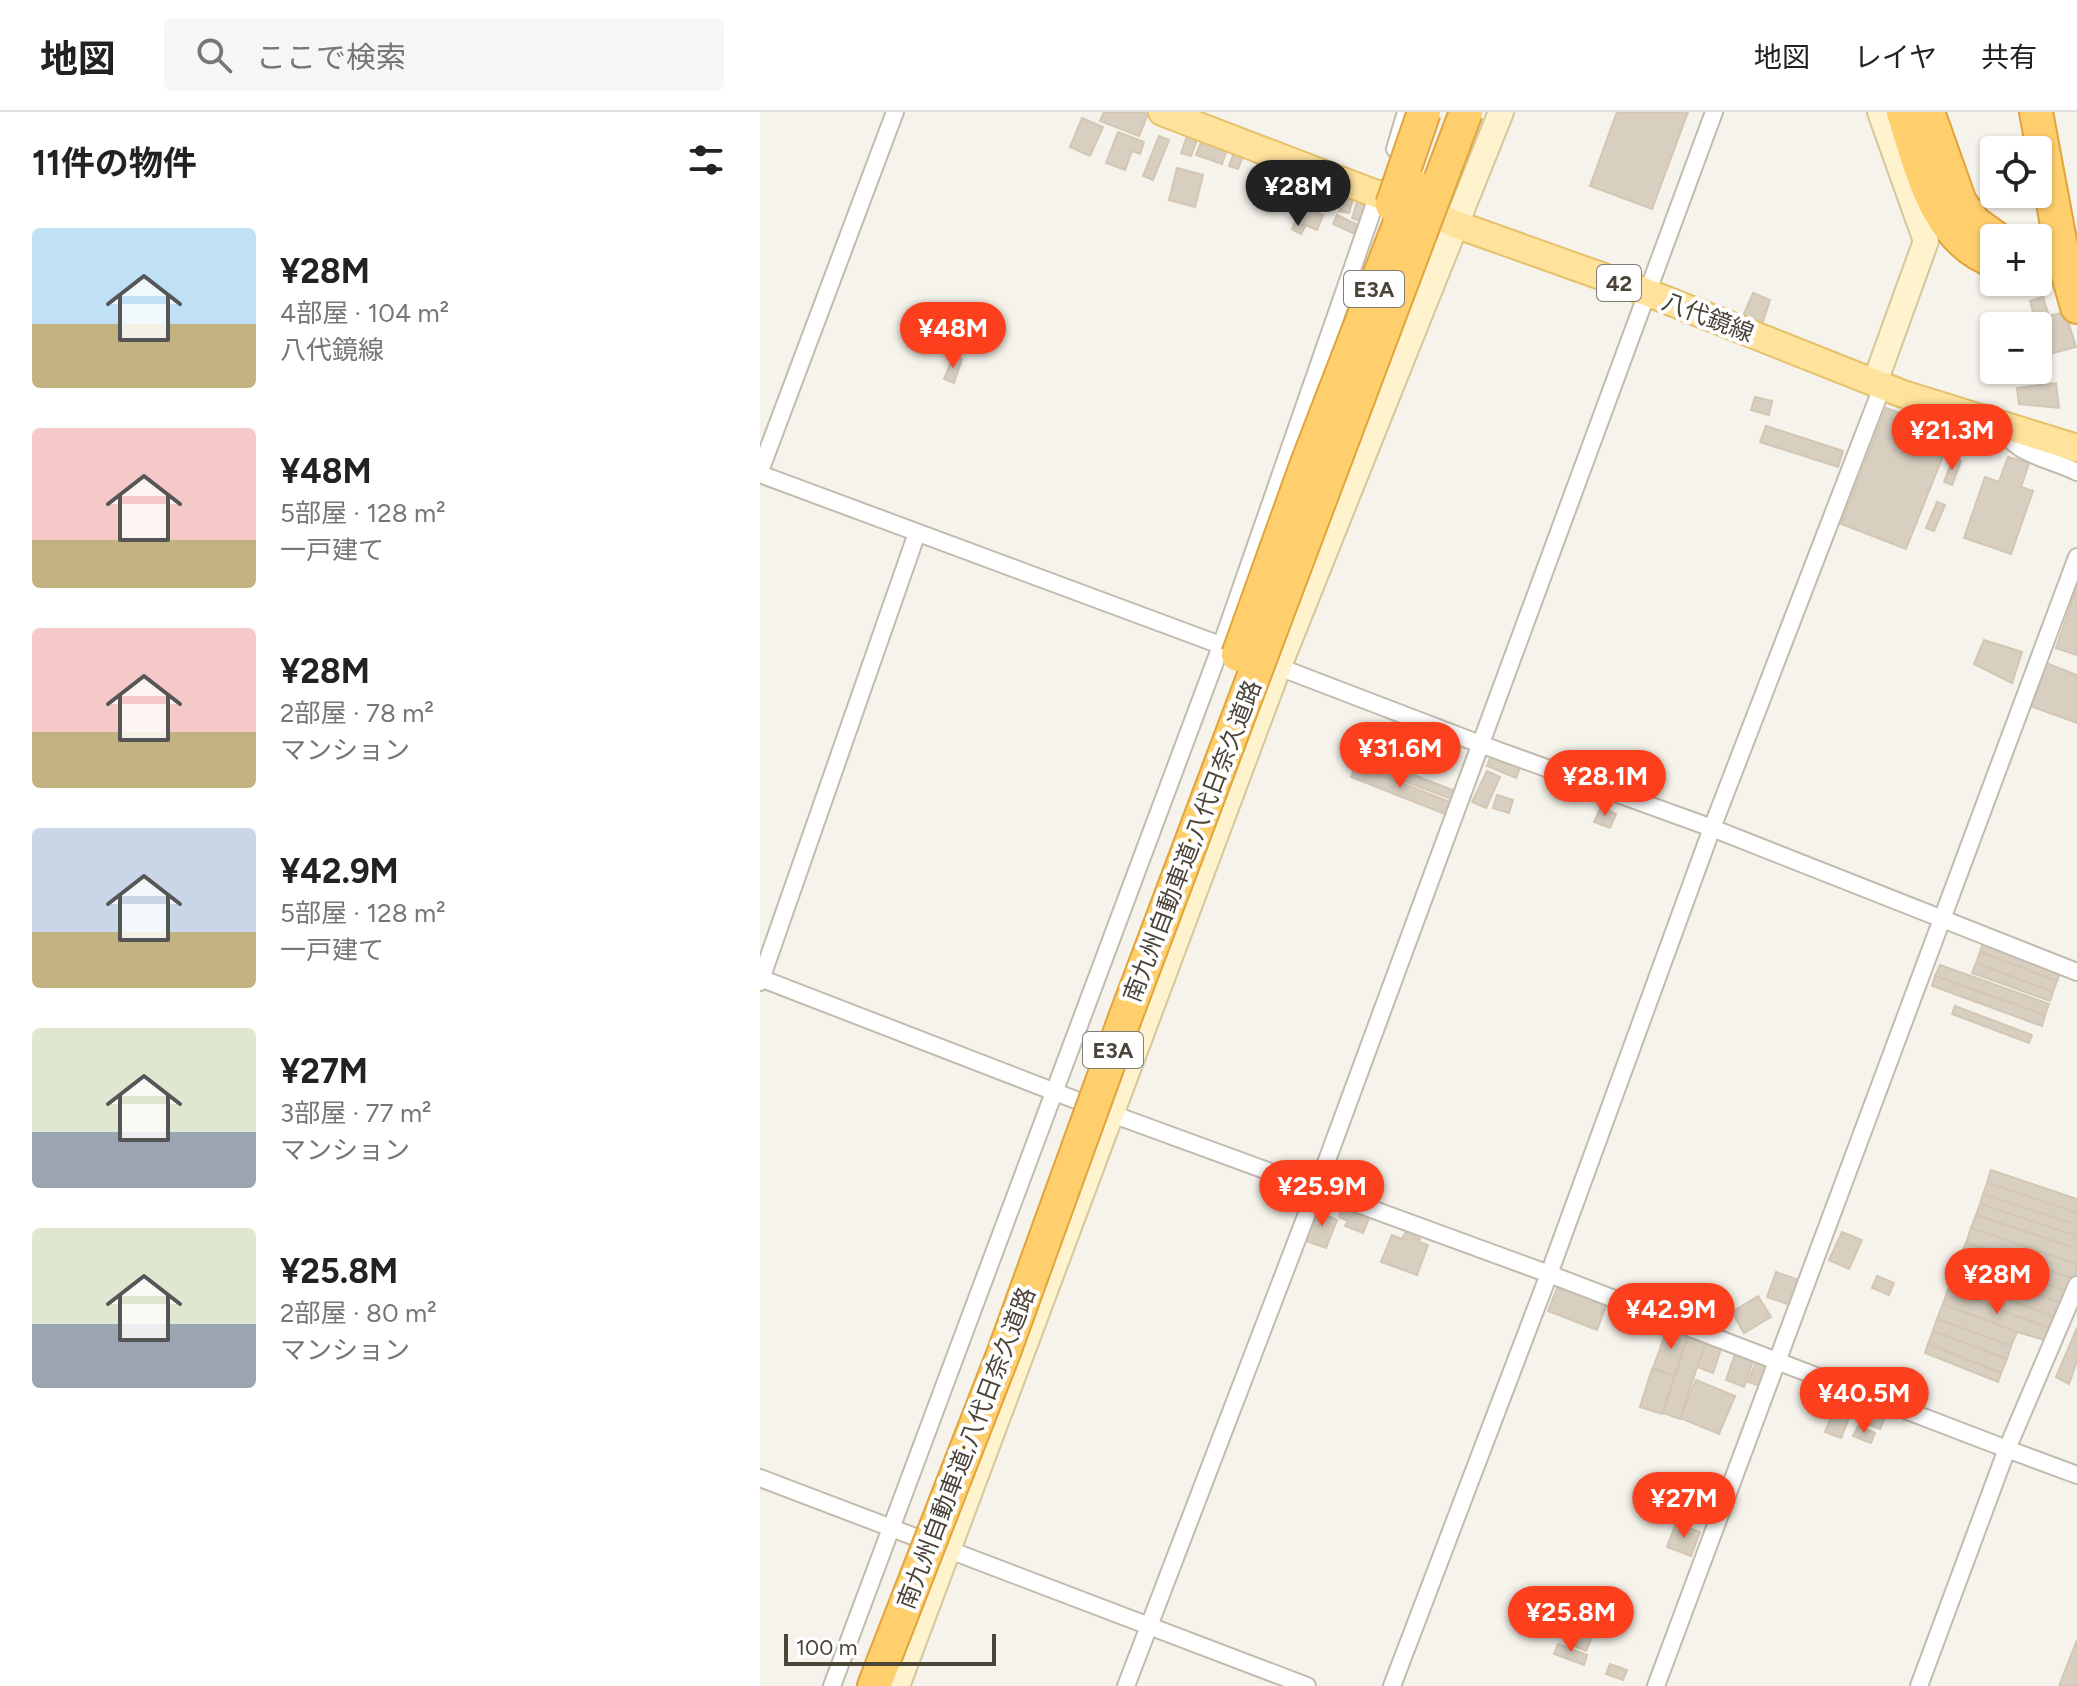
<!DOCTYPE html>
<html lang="ja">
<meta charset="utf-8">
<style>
:root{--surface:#fff;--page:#f6f6f6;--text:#222;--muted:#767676;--line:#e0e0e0;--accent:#fc3f1d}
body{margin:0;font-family:Figtree,"Noto Sans JP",sans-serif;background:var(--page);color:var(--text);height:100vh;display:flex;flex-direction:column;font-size:30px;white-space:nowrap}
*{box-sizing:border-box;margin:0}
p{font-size:26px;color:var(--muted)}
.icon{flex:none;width:44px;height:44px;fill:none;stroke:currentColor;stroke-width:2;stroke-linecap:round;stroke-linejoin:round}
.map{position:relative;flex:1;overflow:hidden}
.details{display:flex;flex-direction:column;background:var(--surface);width:760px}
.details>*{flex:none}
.buttons{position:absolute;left:1220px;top:24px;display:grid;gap:16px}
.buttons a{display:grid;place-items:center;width:72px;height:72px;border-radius:8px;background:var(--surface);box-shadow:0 2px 6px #0004;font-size:40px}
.scale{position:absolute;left:24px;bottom:20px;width:212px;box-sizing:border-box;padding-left:8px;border:4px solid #4b4439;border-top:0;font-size:22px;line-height:28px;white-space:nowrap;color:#4b4439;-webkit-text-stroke:6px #fff;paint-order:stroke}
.price{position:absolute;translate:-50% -68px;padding:0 18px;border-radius:28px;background:var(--accent);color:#fff;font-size:26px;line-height:52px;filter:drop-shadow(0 2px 4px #0008)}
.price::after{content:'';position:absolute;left:50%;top:48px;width:24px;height:18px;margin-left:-12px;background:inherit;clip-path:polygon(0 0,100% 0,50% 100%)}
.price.current{background:#222;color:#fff}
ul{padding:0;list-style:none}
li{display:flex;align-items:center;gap:24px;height:200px;padding:0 32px}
li span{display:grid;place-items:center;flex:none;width:224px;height:160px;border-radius:8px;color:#555}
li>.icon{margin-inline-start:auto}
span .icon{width:96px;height:96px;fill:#fffc;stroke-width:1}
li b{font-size:34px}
h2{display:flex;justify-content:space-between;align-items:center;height:96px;padding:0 32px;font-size:34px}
header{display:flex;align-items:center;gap:48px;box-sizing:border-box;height:112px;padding:0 40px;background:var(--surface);border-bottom:2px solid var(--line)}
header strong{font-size:38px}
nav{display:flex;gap:44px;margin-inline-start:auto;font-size:28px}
.search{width:560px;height:72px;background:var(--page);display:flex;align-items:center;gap:20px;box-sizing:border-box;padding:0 28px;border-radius:8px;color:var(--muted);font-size:30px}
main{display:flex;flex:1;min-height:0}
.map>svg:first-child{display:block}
</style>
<header>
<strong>地図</strong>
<div class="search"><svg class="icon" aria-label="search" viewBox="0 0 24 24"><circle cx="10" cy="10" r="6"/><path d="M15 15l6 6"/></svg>ここで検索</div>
<nav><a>地図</a><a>レイヤ</a><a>共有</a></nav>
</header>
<main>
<section class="details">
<h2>11件の物件<svg class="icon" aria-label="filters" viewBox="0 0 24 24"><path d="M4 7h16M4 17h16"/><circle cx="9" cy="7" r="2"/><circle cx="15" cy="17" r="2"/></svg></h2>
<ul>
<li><span style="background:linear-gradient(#bfe0f5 60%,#c2b280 0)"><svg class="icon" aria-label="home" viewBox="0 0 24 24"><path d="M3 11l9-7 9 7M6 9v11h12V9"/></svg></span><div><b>¥28M</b><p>4部屋 · 104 m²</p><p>八代鏡線</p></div></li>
<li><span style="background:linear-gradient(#f6c9c9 70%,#c2b280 0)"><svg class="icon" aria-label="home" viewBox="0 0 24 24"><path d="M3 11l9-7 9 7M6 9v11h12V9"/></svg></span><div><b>¥48M</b><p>5部屋 · 128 m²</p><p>一戸建て</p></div></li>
<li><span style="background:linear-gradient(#f6c9c9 65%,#c2b280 0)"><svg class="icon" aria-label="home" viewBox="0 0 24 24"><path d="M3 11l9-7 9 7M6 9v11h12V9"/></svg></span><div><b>¥28M</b><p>2部屋 · 78 m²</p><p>マンション</p></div></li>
<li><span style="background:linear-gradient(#c9d6e8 65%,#c2b280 0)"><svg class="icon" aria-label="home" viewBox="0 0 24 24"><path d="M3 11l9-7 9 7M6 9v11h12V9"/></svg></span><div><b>¥42.9M</b><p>5部屋 · 128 m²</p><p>一戸建て</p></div></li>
<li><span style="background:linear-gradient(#dfe7d0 65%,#9aa5b1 0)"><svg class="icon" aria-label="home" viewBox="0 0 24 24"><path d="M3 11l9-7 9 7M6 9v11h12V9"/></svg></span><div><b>¥27M</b><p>3部屋 · 77 m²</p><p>マンション</p></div></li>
<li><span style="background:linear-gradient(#dfe7d0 60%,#9aa5b1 0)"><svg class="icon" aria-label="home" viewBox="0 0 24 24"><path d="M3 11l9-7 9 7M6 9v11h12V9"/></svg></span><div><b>¥25.8M</b><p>2部屋 · 80 m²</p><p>マンション</p></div></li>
</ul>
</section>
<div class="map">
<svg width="1317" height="1574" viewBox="0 0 1317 1574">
<rect width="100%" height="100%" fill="#f6f3ec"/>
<!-- building -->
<g fill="#d8cfc1" stroke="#d3c7b4" stroke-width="2">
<path d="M344 0H381L388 2 379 24 340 9Z"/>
<path d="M857 0H928L892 97 830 74Z"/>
<path d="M322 6 343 15 330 44 310 35Z"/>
<path d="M358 20 384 30 380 42 372 39 365 58 346 51Z"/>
<path d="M428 21 438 25 431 44 421 41Z"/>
<path d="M399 24 409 28 393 68 383 64Z"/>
<path d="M442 28 467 37 462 52 436 43Z"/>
<path d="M475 38 484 41 478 57 469 54Z"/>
<path d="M501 47 539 62 532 80 494 65Z"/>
<path d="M417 56 443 63 435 95 409 88Z"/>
<path d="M556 68 583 79 580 86 561 79 558 87 550 84Z"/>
<path d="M584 81 594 84 589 101 579 99Z"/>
<path d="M599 84 611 88 604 110 592 106Z"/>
<path d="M547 87 558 90 556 97 545 93Z"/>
<path d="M540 94 563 103 557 118 535 109Z"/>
<path d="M577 103 600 114 597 123 573 112Z"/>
<path d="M535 110 545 115 541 122 532 117Z"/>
<path d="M993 181 1010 188 1002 212 982 206Z"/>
<path d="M1283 185 1289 204 1305 200 1316 235 1278 245V214L1266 212 1276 210 1270 189Z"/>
<path d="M193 245 202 247 194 271 184 267Z"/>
<path d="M1296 271 1299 296 1259 292 1257 276Z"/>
<path d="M995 285 1012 289 1009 303 991 298Z"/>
<path d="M1126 296 1192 321 1146 437 1081 412Z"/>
<path d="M1006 314 1083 339 1078 355 1000 330Z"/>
<path d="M1248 345 1269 351 1261 375 1273 379 1251 442 1204 426 1225 365 1239 370Z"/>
<path d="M1193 346 1201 349 1192 373 1184 370Z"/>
<path d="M1177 390 1185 393 1174 419 1166 416Z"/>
<path d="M1317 475V543L1296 536Z"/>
<path d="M1224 528 1262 540 1252 571 1214 552Z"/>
<path d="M1286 551 1317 563V611L1267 593Z"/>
<path d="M733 638 762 650 756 666 727 654Z"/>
<path d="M597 641 698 680 694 688 593 650Z"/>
<path d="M596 653 690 690 685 702 591 665Z"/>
<path d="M727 659 740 665 726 696 712 690Z"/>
<path d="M737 683 753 688 749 701 733 696Z"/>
<path d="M841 695 856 702 850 716 834 710Z"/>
<path d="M1224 828 1302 857 1297 869 1220 840Z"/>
<path d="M1220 840 1297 869 1293 880 1216 851Z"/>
<path d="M1216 851 1293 880 1290 889 1212 861Z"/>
<path d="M1180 853 1289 892 1285 903 1175 864Z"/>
<path d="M1175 864 1285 903 1282 914 1172 874Z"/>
<path d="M1195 894 1272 923 1269 931 1192 902Z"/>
<path d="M1231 1058 1317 1087V1101L1227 1071Z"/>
<path d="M1227 1071 1317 1101V1113L1223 1082Z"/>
<path d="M1223 1082 1317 1113V1124L1220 1092Z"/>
<path d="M1220 1092 1317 1124V1137L1216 1103Z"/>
<path d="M559 1094 570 1098 568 1104 577 1108 566 1136 546 1129Z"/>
<path d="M583 1094 610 1104 603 1121 585 1114 588 1109 579 1105Z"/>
<path d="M1216 1103 1317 1137V1152L1211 1116Z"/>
<path d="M1211 1116 1317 1152 1315 1167 1206 1131Z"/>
<path d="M646 1119 655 1122 654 1125 660 1127 659 1130 668 1133 657 1163 621 1150 632 1123 642 1127Z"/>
<path d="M1082 1120 1102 1128 1089 1157 1069 1148Z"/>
<path d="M1206 1131 1315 1167 1309 1180 1201 1142Z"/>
<path d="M1201 1142 1309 1180 1304 1192 1197 1154Z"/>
<path d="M1197 1154 1304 1192 1300 1207 1192 1167Z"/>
<path d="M1016 1160 1042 1169 1033 1194 1007 1185Z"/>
<path d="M1117 1164 1134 1171 1129 1183 1112 1176Z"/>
<path d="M1192 1167 1300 1207 1294 1218 1188 1178Z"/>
<path d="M800 1169 848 1188 837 1218 788 1199Z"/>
<path d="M1188 1178 1294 1218 1288 1229 1257 1220 1183 1192Z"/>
<path d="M998 1184 1011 1205 984 1221 972 1200Z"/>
<path d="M1183 1192 1257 1220 1251 1234 1177 1207Z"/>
<path d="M1177 1207 1251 1234 1247 1247 1173 1219Z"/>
<path d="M908 1215 928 1222 914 1264 893 1256Z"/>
<path d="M1317 1216V1249L1309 1272 1296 1265Z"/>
<path d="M1173 1219 1247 1247 1241 1261 1168 1232Z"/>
<path d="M929 1223 946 1228 920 1307 903 1301Z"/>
<path d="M947 1229 962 1234 953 1261 937 1255Z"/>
<path d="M1168 1232 1241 1261 1238 1270 1165 1241Z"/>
<path d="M975 1242 993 1249 984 1275 966 1268Z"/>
<path d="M997 1247 1008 1251 1000 1274 988 1270Z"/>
<path d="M892 1257 914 1264 902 1302 880 1295Z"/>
<path d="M936 1268 975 1284 959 1322 920 1306Z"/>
<path d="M1109 1287 1129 1296 1120 1317 1100 1309Z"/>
<path d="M1076 1293 1092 1299 1081 1326 1065 1320Z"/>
<path d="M1098 1314 1115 1321 1111 1331 1093 1324Z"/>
<path d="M916 1411 940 1420 931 1444 907 1435Z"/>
<path d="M810 1517 832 1525 826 1539 805 1530Z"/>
<path d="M1317 1528V1574H1299Z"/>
<path d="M798 1532 827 1543 824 1553 794 1542Z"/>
<path d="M850 1552 867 1558 863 1568 846 1562Z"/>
</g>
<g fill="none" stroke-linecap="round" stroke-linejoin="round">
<defs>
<g id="street">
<path d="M635 37 646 0"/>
<path d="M1240 312C1252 343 1289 346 1317 360"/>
<path d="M0 359 135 0"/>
<path d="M0 362 471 537"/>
<path d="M511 552 720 632 952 716 1317 860"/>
<path d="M0 866 352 1002 789 1162 1247 1337 1317 1173"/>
<path d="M0 870 157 421"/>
<path d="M0 1366 547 1574"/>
<path d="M72 1574 461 534 620 77"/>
<path d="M366 1574 556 1078 954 0"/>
<path d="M632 1574 789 1162 952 716 1119 283 1115 270"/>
<path d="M896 1574C1034 1197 1178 822 1317 445"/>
<path d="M1159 1574 1247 1337 1317 1363"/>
</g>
<g id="secondary">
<path d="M1115 270 1166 129 1120 0"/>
<path d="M137 1574 519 554 741 0"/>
</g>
<path id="primary" d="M402 0 695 112 886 180 1143 282 1317 336"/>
<g id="highway">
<path d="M1143 0C1160 53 1175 128 1234 149"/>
<path d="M1168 0 1200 90 1215 111 1236 126"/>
<path d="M1276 0 1303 145 1317 195"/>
<path d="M114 1574 124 1548"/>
</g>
</defs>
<!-- street casing -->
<use href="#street" stroke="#c2bbae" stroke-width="20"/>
<!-- secondary casing -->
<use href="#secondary" stroke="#d6c79b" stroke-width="28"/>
<!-- primary casing -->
<use href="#primary" stroke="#e6c16a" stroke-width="30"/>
<!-- highway casing -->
<use href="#highway" stroke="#e0a43c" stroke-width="36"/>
<!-- street -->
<use href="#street" stroke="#fff" stroke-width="16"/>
<!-- secondary -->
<use href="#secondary" stroke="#fff3cd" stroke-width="24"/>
<!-- primary -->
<use href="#primary" stroke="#ffe39c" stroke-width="26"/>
<!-- highway -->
<use href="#highway" stroke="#ffcf6e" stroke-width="32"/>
<defs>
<g id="highway-bridge">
<path d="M632 93 664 0"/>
<path d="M478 543 546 354 654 74"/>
<path d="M124 1548 244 1240 365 906 706 0"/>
</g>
</defs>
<!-- highway-bridge casing -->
<use href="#highway-bridge" stroke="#e0a43c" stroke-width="36" stroke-linecap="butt"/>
<!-- highway-bridge -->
<use href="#highway-bridge" stroke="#ffcf6e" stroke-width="32"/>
</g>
<g text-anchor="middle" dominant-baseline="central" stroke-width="8" stroke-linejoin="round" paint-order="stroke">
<!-- shield labels -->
<g fill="#fff" stroke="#817c74" stroke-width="2">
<rect x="837" y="153" width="44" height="36" rx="6"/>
<rect x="584" y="159" width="60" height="36" rx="6"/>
<rect x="323" y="920" width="60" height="36" rx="6"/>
</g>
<g font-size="22" font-weight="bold" fill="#4b4439">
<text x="859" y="171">42</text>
<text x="614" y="177">E3A</text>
<text x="353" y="938">E3A</text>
</g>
<!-- street labels -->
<g font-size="24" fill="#4b4439" stroke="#fff">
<text transform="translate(948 205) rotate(21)">八代鏡線</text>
<text transform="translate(432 729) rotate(-69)">南九州自動車道;八代日奈久道路</text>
<text transform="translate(206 1336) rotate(-69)">南九州自動車道;八代日奈久道路</text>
</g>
</g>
</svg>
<div class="buttons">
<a><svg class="icon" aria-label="locate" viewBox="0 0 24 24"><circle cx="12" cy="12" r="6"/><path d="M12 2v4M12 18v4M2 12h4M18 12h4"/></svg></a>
<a>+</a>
<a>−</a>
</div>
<div class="scale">100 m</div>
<b class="price current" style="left:538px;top:116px">¥28M</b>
<b class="price" style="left:193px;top:258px">¥48M</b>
<b class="price" style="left:1192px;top:360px">¥21.3M</b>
<b class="price" style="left:640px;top:678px">¥31.6M</b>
<b class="price" style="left:845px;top:706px">¥28.1M</b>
<b class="price" style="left:562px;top:1116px">¥25.9M</b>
<b class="price" style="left:1237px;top:1204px">¥28M</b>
<b class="price" style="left:911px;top:1239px">¥42.9M</b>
<b class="price" style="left:1104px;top:1323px">¥40.5M</b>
<b class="price" style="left:924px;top:1428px">¥27M</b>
<b class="price" style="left:811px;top:1542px">¥25.8M</b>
</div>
</main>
